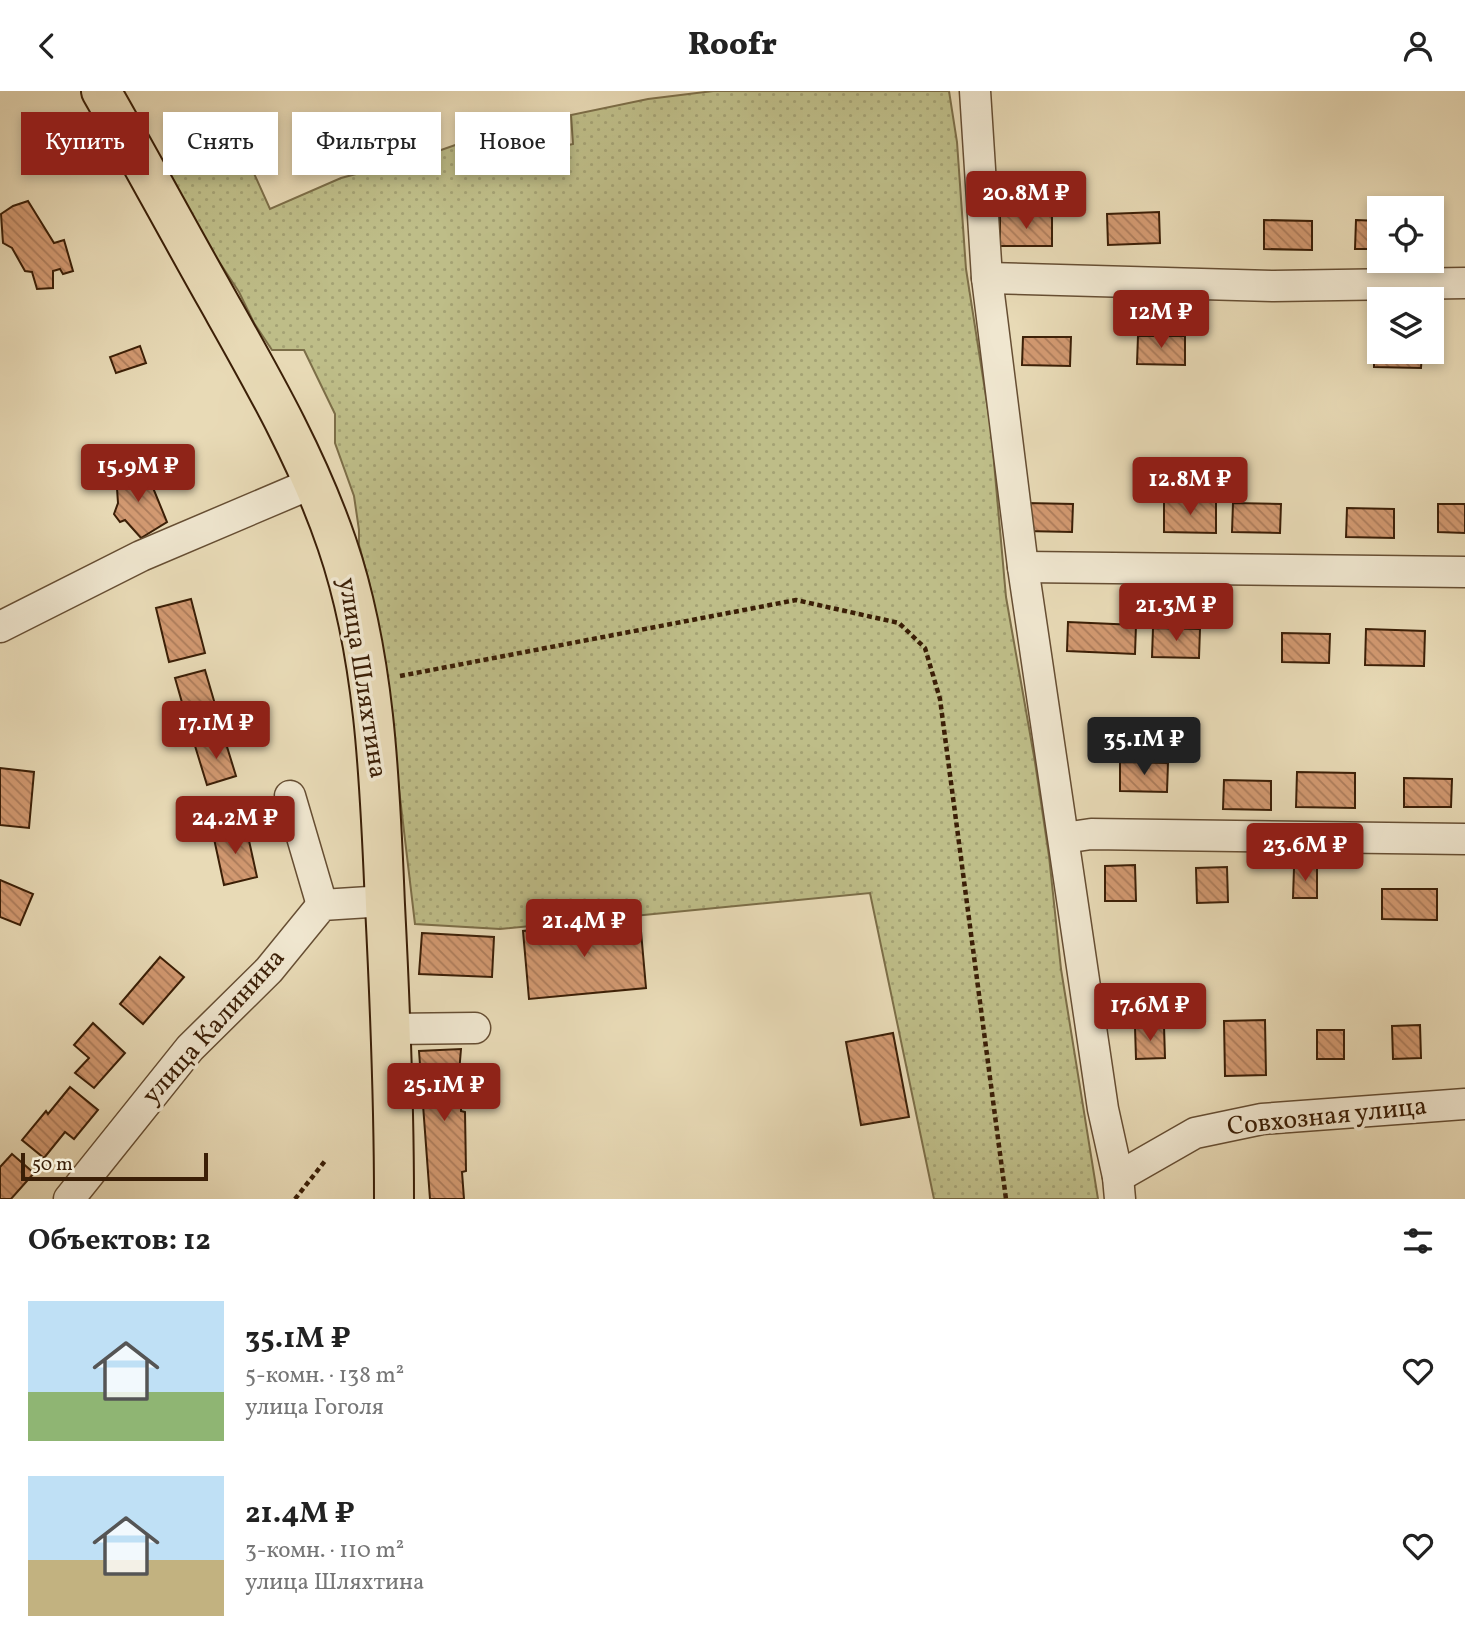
<!DOCTYPE html>
<html lang="ru">
<meta charset="utf-8">
<style>
:root{--surface:#fff;--page:#f2f2f2;--text:#222;--muted:#767676;--accent:#8f2418}
body{margin:0;font-family:Vollkorn,serif;background:var(--page);color:var(--text);height:100vh;display:flex;flex-direction:column;font-size:26px;white-space:nowrap}
*{box-sizing:border-box;margin:0}
p{font-size:23px;color:var(--muted)}
.icon{flex:none;width:38px;height:38px;fill:none;stroke:currentColor;stroke-width:2;stroke-linecap:round;stroke-linejoin:round}
.map{position:relative;height:1108px;overflow:hidden}
.drawer{display:flex;flex-direction:column;background:var(--surface);flex:1}
.drawer>*{flex:none}
.guide{position:absolute;left:21px;top:21px;width:700px;height:63px;display:flex;gap:14px}
.buttons{position:absolute;left:1367px;top:105px;display:grid;gap:14px}
.buttons a{display:grid;place-items:center;width:77px;height:77px;border-radius:0px;background:var(--surface);box-shadow:0 4px 10px #0003;font-size:35px}
.scale{position:absolute;left:21px;bottom:18px;width:187px;box-sizing:border-box;padding-left:7px;border:4px solid #3b1f07;border-top:0;font-size:19px;line-height:24px;white-space:nowrap;color:#3b1f07;-webkit-text-stroke:5px #f0e7d0;paint-order:stroke}
.price{position:absolute;translate:-50% -60px;padding:0 16px;border-radius:7px;background:var(--accent);color:#fff;font-size:23px;line-height:46px;filter:drop-shadow(0 2px 4px #0008)}
.price::after{content:'';position:absolute;left:50%;top:42px;width:21px;height:16px;margin-left:-10px;background:inherit;clip-path:polygon(0 0,100% 0,50% 100%)}
.price.active{background:#222;color:#fff}
ul{padding:0;list-style:none}
li{display:flex;align-items:center;gap:21px;height:175px;padding:0 28px}
li span{display:grid;place-items:center;flex:none;width:196px;height:140px;border-radius:0px;color:#555}
li>.icon{margin-inline-start:auto}
span .icon{width:84px;height:84px;fill:#fffc;stroke-width:1}
li b{font-size:30px}
h2{display:flex;justify-content:space-between;align-items:center;height:84px;padding:0 28px;font-size:30px}
.tag{padding:0 24px;border-radius:0px;background:var(--surface);box-shadow:0 4px 10px #0003;font-size:24px;line-height:63px}
.tag.active{background:var(--accent);color:#fff}
header{display:flex;justify-content:space-between;align-items:center;height:91px;padding:0 28px;background:var(--surface);font-size:32px;font-weight:800}
.map>svg:first-child{display:block}
</style>
<header><svg class="icon" aria-label="back" viewBox="0 0 24 24"><path d="M15 5l-7 7 7 7"/></svg>Roofr<svg class="icon" aria-label="person" viewBox="0 0 24 24"><circle cx="12" cy="8" r="4"/><path d="M4 21q1-7 8-7t8 7"/></svg></header>
<div class="map">
<svg width="1465" height="1108" viewBox="0 0 1465 1108">
<defs>
<pattern id="garden-dots" width="8" height="8" patternUnits="userSpaceOnUse" patternTransform="scale(1.75)"><rect width="8" height="8" fill="#bebd88"/><path d="M2 2h.1M6 6h.1" fill="none" stroke="#a4a274" stroke-width="1.8" stroke-linecap="round"/></pattern>
<pattern id="building-back-hatch" width="6" height="6" patternUnits="userSpaceOnUse" patternTransform="scale(1.75)"><rect width="6" height="6" fill="#d29971"/><path d="M-1 5l2 2M0 0l6 6M5-1l2 2" fill="none" stroke="#ac7c5b"/></pattern>
</defs>
<rect width="100%" height="100%" fill="#e8dab6"/>
<filter id="stains"><feTurbulence type="fractalNoise" baseFrequency=".00286" numOctaves="4"/><feColorMatrix values="0 0 0 0 .2 0 0 0 0 .09 0 0 0 0 .02 0 0 0 .5 -.17"/></filter>
<radialGradient id="worn" r=".72"><stop offset=".6" stop-color="#630" stop-opacity="0"/><stop offset="1" stop-color="#630" stop-opacity=".3"/></radialGradient>
<!-- garden -->
<path fill="url(#garden-dots)" stroke="#7c6e48" stroke-width="2" d="M713 0H949L957 51 966 178 991 338 1006 506 1035 671 1049 765 1061 878 1098 1108H934L870 802 500 838 415 833 384 571 369 491 359 454V439L354 405 335 352V323L304 259H272L254 232 239 201 160 81 239 49 270 118 341 87 424 65 478 46 487 73 573 53 571 24 648 8Z"/>
<!-- building -->
<g fill="url(#building-back-hatch)" stroke="#3b1f07" stroke-width="2">
<path d="M28 110 54 152 64 149 73 180 63 183 60 178 53 180V197L37 198 32 181 25 180 12 157 3 152 1 123 13 115Z"/>
<path d="M1159 121 1160 152 1108 154 1107 123Z"/>
<rect x="1000" y="124" width="52" height="31"/>
<path d="M1264 129 1312 130V159L1264 158Z"/>
<path d="M1356 129 1379 130V158H1355Z"/>
<path d="M1138 245H1185V274L1137 273Z"/>
<path d="M1023 246H1071L1070 275 1022 274Z"/>
<path d="M1374 247H1379V261H1422L1421 277 1374 276Z"/>
<path d="M140 255 146 272 116 282 110 266Z"/>
<path d="M132 377 135 391 149 387 167 431 141 447 125 429 120 431 114 423 118 412 116 383Z"/>
<path d="M1164 410 1216 411V442L1164 441Z"/>
<path d="M1026 412 1073 413 1072 441 1025 440Z"/>
<path d="M1233 412 1281 413 1280 442 1232 441Z"/>
<path d="M1438 413H1465V442L1438 441Z"/>
<path d="M1347 417 1394 418V447L1346 446Z"/>
<path d="M191 508 205 562 169 571 156 517Z"/>
<path d="M1068 531 1136 534 1135 563 1067 560Z"/>
<path d="M1153 537 1200 538 1199 567 1152 566Z"/>
<path d="M1366 538 1425 540 1424 575 1365 574Z"/>
<path d="M1282 542 1330 543 1329 572 1282 571Z"/>
<path d="M205 579 217 620 187 629 175 587Z"/>
<path d="M224 646 236 685 207 694 195 655Z"/>
<path d="M1120 671 1168 672 1167 701 1120 700Z"/>
<path d="M0 677 34 681 29 737 0 734Z"/>
<path d="M1297 681 1355 682V717L1296 716Z"/>
<path d="M1404 687 1452 688 1451 716H1404Z"/>
<path d="M1224 689 1271 690V719L1223 718Z"/>
<path d="M246 736 257 786 224 794 213 743Z"/>
<path d="M1135 774 1136 810H1105V775Z"/>
<path d="M1227 776 1228 811 1197 812 1196 777Z"/>
<path d="M1294 777H1317V807H1293Z"/>
<path d="M0 789 33 803 20 834 0 826Z"/>
<path d="M1382 798H1437V829L1382 828Z"/>
<path d="M640 829 646 897 529 908 523 840Z"/>
<path d="M422 842 494 846 492 886 419 883Z"/>
<path d="M160 866 184 886 143 933 120 913Z"/>
<path d="M1265 929 1266 984 1225 985 1224 930Z"/>
<path d="M93 932 125 962 94 997 75 982 89 967 74 954Z"/>
<path d="M1420 934 1421 967 1393 968 1392 935Z"/>
<path d="M1164 935 1165 967 1136 968 1135 936Z"/>
<rect x="1317" y="939" width="27" height="29"/>
<path d="M893 942 909 1026 861 1034 846 951Z"/>
<path d="M461 958 458 994H462L461 1020 465 1021 466 1080 462 1081 464 1108H430L419 960Z"/>
<path d="M70 996 98 1019 74 1048 65 1041 44 1067 22 1049 46 1020 48 1023Z"/>
<path d="M12 1063 34 1082 11 1108H0V1076Z"/>
</g>
<g fill="none" stroke-linecap="round" stroke-linejoin="round">
<defs>
<g id="minor">
<path d="M975 0 987 187 1023 476 1103 1018 1118 1086 1120 1108"/>
<path d="M987 187 1274 195 1465 192"/>
<path d="M1023 476 1465 481"/>
<path d="M0 536 141 465 315 391"/>
<path d="M290 705 322 814"/>
<path d="M1064 747 1091 743 1465 748"/>
<path d="M391 938 475 937"/>
<path d="M1118 1086 1195 1042 1262 1028 1465 1013"/>
<path d="M69 1108 190 957 269 879 322 814 385 810"/>
</g>
<path id="major" d="M101 0C140 68 177 137 216 206 261 286 307 365 337 453 376 567 380 696 385 814 390 912 394 1010 394 1108"/>
</defs>
<!-- minor casing -->
<use href="#minor" stroke="#664e33" stroke-width="33"/>
<!-- major casing -->
<use href="#major" stroke="#3b1f07" stroke-width="42"/>
<!-- path -->
<g stroke="#3b1f07" stroke-width="4.5" stroke-dasharray="5 3.5" stroke-linecap="butt">
<path d="M400 585 796 509 899 532 925 557 940 608 1006 1108"/>
<path d="M295 1108 325 1070"/>
</g>
<!-- minor -->
<use href="#minor" stroke="#f0e7d0" stroke-width="30"/>
<!-- major -->
<use href="#major" stroke="#e8dab6" stroke-width="38"/>
</g>
<g text-anchor="middle" dominant-baseline="central" stroke-width="7" stroke-linejoin="round" paint-order="stroke">
<!-- street labels -->
<g font-size="26" fill="#3b1f07" stroke="#f0e7d0">
<text transform="translate(362 587) rotate(81)">улица Шляхтина</text>
<text transform="translate(214 936) rotate(-48)">улица Калинина</text>
<text transform="translate(1327 1026) rotate(-6)">Совхозная улица</text>
</g>
</g>
<rect width="100%" height="100%" filter="url(#stains)"/>
<rect width="100%" height="100%" fill="url(#worn)"/>
</svg>
<div class="buttons">
<a><svg class="icon" aria-label="locate" viewBox="0 0 24 24"><circle cx="12" cy="12" r="6"/><path d="M12 2v4M12 18v4M2 12h4M18 12h4"/></svg></a>
<a><svg class="icon" aria-label="layers" viewBox="0 0 24 24"><path d="M12 4l9 5-9 5-9-5zM3 14l9 5 9-5"/></svg></a>
</div>
<div class="scale">50 m</div>
<b class="price" style="left:1026px;top:140px">20.8M ₽</b>
<b class="price" style="left:1161px;top:259px">12M ₽</b>
<b class="price" style="left:138px;top:413px">15.9M ₽</b>
<b class="price" style="left:1190px;top:426px">12.8M ₽</b>
<b class="price" style="left:1176px;top:552px">21.3M ₽</b>
<b class="price" style="left:216px;top:670px">17.1M ₽</b>
<b class="price active" style="left:1144px;top:686px">35.1M ₽</b>
<b class="price" style="left:235px;top:765px">24.2M ₽</b>
<b class="price" style="left:1305px;top:792px">23.6M ₽</b>
<b class="price" style="left:584px;top:868px">21.4M ₽</b>
<b class="price" style="left:1150px;top:952px">17.6M ₽</b>
<b class="price" style="left:444px;top:1032px">25.1M ₽</b>
<div class="guide">
<a class="tag active">Купить</a>
<a class="tag">Снять</a>
<a class="tag">Фильтры</a>
<a class="tag">Новое</a>
</div>
</div>
<section class="drawer">
<h2>Объектов: 12<svg class="icon" aria-label="filters" viewBox="0 0 24 24"><path d="M4 7h16M4 17h16"/><circle cx="9" cy="7" r="2"/><circle cx="15" cy="17" r="2"/></svg></h2>
<ul>
<li><span style="background:linear-gradient(#bfe0f5 65%,#8fb573 0)"><svg class="icon" aria-label="home" viewBox="0 0 24 24"><path d="M3 11l9-7 9 7M6 9v11h12V9"/></svg></span><div><b>35.1M ₽</b><p>5-комн. · 138 m²</p><p>улица Гоголя</p></div><svg class="icon" aria-label="heart" viewBox="0 0 24 24"><path d="M12 20l-8-8c-3-5 5-10 8-4 3-6 11-1 8 4z"/></svg></li>
<li><span style="background:linear-gradient(#bfe0f5 60%,#c2b280 0)"><svg class="icon" aria-label="home" viewBox="0 0 24 24"><path d="M3 11l9-7 9 7M6 9v11h12V9"/></svg></span><div><b>21.4M ₽</b><p>3-комн. · 110 m²</p><p>улица Шляхтина</p></div><svg class="icon" aria-label="heart" viewBox="0 0 24 24"><path d="M12 20l-8-8c-3-5 5-10 8-4 3-6 11-1 8 4z"/></svg></li>
</ul>
</section>
